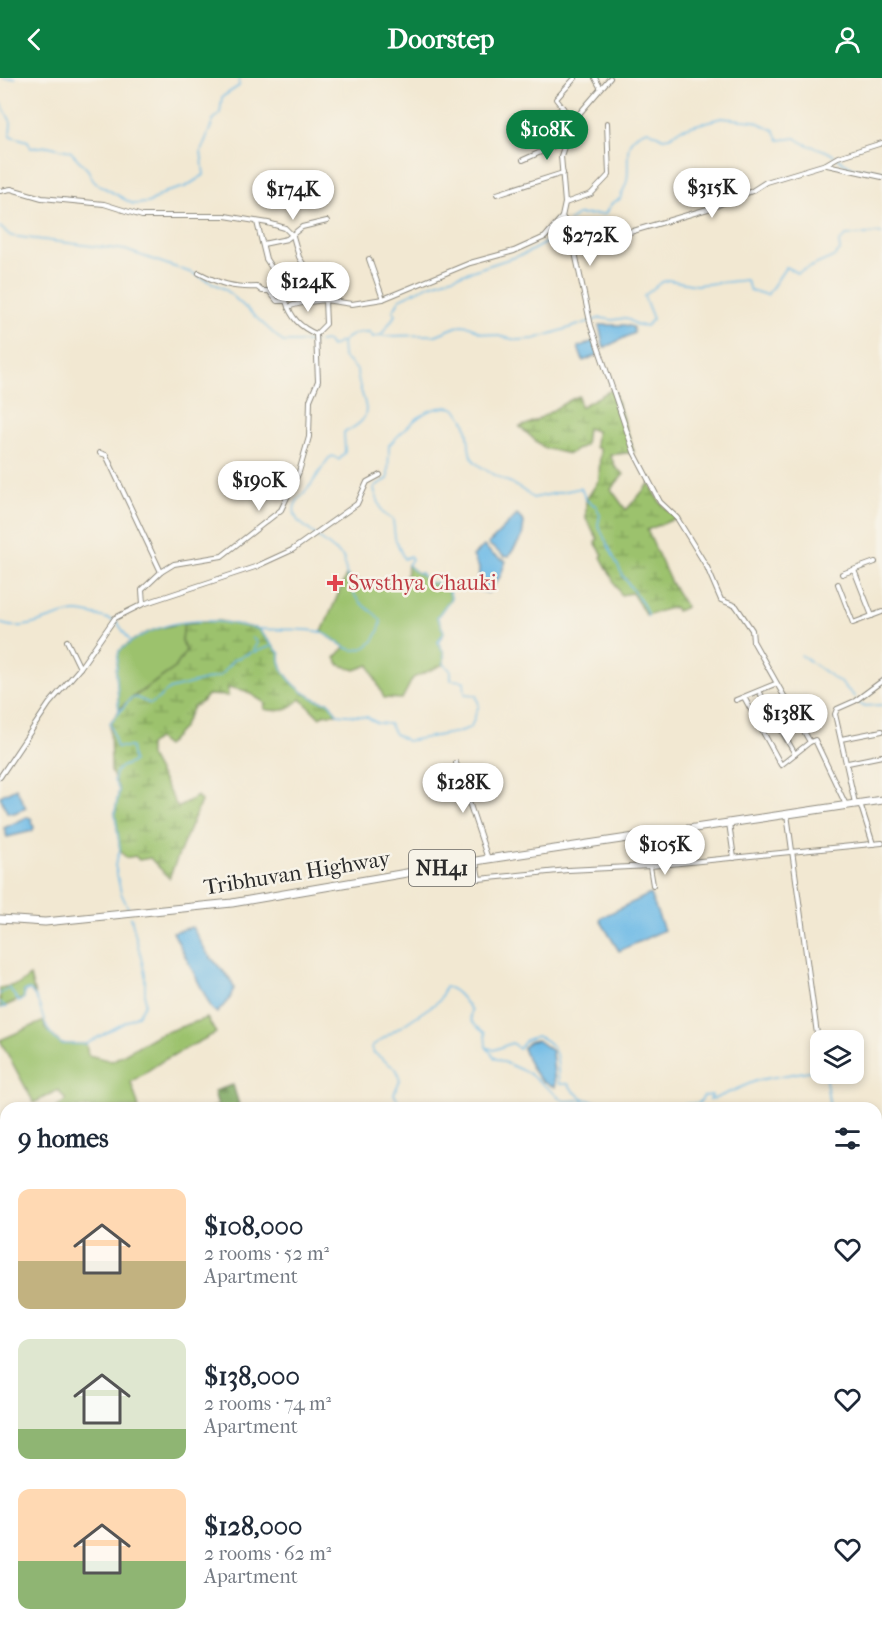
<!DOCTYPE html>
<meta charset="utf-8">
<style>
:root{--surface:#fff;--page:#f6f6f7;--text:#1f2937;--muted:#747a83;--accent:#0b8043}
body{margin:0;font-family:"IM FELL French Canon",serif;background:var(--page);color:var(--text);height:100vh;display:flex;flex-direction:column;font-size:22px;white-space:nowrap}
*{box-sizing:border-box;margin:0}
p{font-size:20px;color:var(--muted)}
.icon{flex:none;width:33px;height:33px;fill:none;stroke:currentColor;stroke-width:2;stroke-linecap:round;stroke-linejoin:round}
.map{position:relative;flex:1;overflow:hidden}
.sheet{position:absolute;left:0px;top:1024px;width:882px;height:536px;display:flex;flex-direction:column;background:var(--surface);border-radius:18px 18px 0 0;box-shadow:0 3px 9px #0003}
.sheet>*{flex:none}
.controls{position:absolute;left:810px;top:952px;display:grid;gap:12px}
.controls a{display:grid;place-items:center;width:54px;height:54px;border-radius:12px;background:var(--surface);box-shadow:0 3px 9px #0003;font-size:30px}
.price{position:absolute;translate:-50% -51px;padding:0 14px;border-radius:21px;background:#fff;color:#222;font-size:20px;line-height:39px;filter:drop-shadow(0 2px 3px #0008)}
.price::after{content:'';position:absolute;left:50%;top:36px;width:18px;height:14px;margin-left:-9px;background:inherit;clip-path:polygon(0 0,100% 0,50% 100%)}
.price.on{background:var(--accent);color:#fff}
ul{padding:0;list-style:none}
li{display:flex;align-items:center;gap:18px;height:150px;padding:0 18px}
li span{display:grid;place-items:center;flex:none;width:168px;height:120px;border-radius:12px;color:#555}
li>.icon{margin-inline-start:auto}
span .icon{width:72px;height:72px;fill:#fffc;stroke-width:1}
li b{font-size:26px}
h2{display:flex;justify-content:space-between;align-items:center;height:72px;padding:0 18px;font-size:26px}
header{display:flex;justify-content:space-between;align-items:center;height:78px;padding:0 18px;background:var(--accent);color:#fff;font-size:27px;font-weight:700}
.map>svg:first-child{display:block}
</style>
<header><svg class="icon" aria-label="back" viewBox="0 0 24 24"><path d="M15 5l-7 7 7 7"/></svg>Doorstep<svg class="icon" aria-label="person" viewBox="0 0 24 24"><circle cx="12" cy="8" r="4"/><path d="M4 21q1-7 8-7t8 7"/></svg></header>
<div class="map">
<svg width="882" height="1559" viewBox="0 0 882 1559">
<defs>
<pattern id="forest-firs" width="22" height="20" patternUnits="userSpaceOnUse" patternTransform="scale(1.5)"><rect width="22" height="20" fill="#7da860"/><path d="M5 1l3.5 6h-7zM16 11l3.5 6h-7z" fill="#67894f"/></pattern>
<pattern id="wetland-marsh" width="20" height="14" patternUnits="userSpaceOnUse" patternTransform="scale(1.5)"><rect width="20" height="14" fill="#9cc26d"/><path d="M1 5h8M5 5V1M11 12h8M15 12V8" fill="none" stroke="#7f9e5a"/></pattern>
</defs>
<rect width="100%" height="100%" fill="#f7f3e8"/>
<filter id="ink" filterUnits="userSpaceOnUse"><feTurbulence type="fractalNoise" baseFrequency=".0167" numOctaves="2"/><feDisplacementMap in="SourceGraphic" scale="12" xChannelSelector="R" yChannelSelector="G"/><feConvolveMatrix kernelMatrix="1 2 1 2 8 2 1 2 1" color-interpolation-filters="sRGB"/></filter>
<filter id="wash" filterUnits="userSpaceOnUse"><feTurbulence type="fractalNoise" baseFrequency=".008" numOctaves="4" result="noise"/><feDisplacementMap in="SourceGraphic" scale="24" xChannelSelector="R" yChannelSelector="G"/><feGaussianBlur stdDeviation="1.35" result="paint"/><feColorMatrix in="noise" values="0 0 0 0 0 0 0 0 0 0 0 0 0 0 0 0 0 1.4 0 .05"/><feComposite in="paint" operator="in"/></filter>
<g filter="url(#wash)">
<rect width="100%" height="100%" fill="#f2e8d2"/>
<!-- grass -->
<g fill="#9cc26d" stroke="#64764c" stroke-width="1.5">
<path d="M408 487 417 495H421L427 505H443L448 508 451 520 437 539 444 554 438 564 444 575V586L413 600 402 621 384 620 369 587 355 592 340 587 335 580 345 569 322 554 346 498 380 510 406 499Z"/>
<path d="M184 545 182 563 186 573 175 590 131 620 119 634 116 593 119 573C142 554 155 550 184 545Z"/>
<path d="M30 898 35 917 30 912 24 913V920L0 930V910L19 906Z"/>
<path d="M207 940 216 955 164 982 131 1004 139 1030H56L66 1022 58 1012 34 1025 0 962 44 943 45 950 61 966H86L88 977 112 983 157 957Z"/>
<path d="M876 1116H882V1197L876 1199Z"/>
</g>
<!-- forest -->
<path fill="url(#forest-firs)" stroke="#546a46" stroke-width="1.5" d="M233 1007 240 1030H210L218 1028 214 1013Z"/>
<!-- wetland -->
<g fill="url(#wetland-marsh)" stroke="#64764c" stroke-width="1.5">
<path d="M613 311 634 374 610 377 616 390 624 396 611 411 626 432 650 405 660 424 677 440 647 452 671 505 686 529 677 533 674 529 646 537 632 515 621 517 601 479 603 477 595 464 598 461 586 441V422L599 402 600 371 595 369 596 353 587 350 585 367 569 376 544 370 520 349C544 342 556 327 579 318L580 329Z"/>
<path d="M219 543 258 551 280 576C278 598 309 624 329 624L337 636H325L319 639 301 621C288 632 282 635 264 631L265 625 246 613 228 609V618L207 617 202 624 193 629 182 651 166 668 157 661 149 667V677L178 730 197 718 201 723 169 800 150 780 139 782 135 778 126 780 120 772 115 734 119 712 111 693 110 645 123 627 175 590 186 573 182 563 184 545Z"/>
</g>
<!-- water -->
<g fill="#6dbae6" stroke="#4c7288" stroke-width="1.5">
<path d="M599 247H625L633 249 634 255 604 270Z"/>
<path d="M594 263 598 277 583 283 578 269Z"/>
<path d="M517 437 524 444 522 459 509 478 505 479 488 466Z"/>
<path d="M484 468 493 477 506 483 500 499 488 515 478 512 479 490 473 478Z"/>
<path d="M16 710 26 730 14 735 7 734 0 718Z"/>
<path d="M27 739 31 740 34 750 32 753 7 759 4 750Z"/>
<path d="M650 816 664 852 619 873 600 842 602 839Z"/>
<path d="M192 849 207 875 230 901 234 910 230 920 217 935 212 931 173 854Z"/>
<path d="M537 962 552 973 555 1009C537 1006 529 986 523 970L529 964Z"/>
</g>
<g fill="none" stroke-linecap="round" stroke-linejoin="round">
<!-- stream -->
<g stroke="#6dbae6" stroke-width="1.5">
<path d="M2 0H15"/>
<path d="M0 23 11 44 10 58 28 63 31 70 48 68 70 73 88 92 94 104 133 126 148 125 166 114 185 109 204 97 201 73 214 41 220 35 222 19 239 8V0"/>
<path d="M838 81 854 90 882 93"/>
<path d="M569 143 577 137 605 136 612 125 620 121C622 115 625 109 627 103 631 81 619 59 648 52L663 60 670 59 681 51 721 40 754 43 774 52 779 62 796 60C808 71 822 68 834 78"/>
<path d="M0 149 11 158 125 172 192 195 225 211 283 264H314"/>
<path d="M383 258 436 257 461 247 470 248 479 254 517 262 534 261 601 240 613 242 626 240 637 247 646 248 653 241 644 218 660 205 668 202 696 207 746 202 750 212 767 217 786 189 797 195 833 179 840 173 839 164 846 158 877 155 882 156"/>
<path d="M319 264 327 263 331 269 341 264"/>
<path d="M0 545C25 556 50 537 75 534 88 533 104 540 117 544L130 563"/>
<path d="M259 552 280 576C278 598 309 624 329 624L337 636 367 639 377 645 389 646 395 656 407 663 459 654 471 649 479 627 476 617 465 616 464 603 451 602V593L444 586V575L438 564 444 554 437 539 451 520 448 508 443 505H427L421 495H417L408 487 412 481 410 478 404 481 395 460 393 442 383 435 374 412 375 408 388 401 389 367C409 348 425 325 454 330 477 349 462 373 476 385 492 399 515 403 533 420L581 410 586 422 596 428 600 437 598 447 623 498 644 528 648 538"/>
<path d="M254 574 272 568"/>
<path d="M801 577 842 606 855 619"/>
<path d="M858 623 862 628 882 627"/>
<path d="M119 634 116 593 119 573C149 548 182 540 221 544 235 545 248 550 261 551 281 553 302 549 321 554 333 558 343 573 357 572 372 570 379 556 381 543 376 535 370 533 363 527 348 514 347 497 343 479L298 443C287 425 303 419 312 405 318 397 323 388 329 380L333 378 339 382 345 374 344 354C383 338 358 322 357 292L343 279 342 264C350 257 359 253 370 254L373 259 381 257 396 236 393 233 400 221 429 207 527 175 547 164 565 146"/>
<path d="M129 832 121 815 115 787 120 772 115 734 119 712 114 703 116 694 121 689 133 684 131 669H117L110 645 131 620H137L151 626 170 611 220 598 233 582 252 574 257 565 252 559"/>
<path d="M0 916 9 910 19 924 24 920V913L30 912C46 928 37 947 61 966H86L138 937 145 926V896L131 839"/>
<path d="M0 924 6 929 0 930"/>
<path d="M487 970 495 980 528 995 564 1023 584 1022"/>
<path d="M825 996 830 1030"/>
<path d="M400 1030V1026L394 1016 400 1002 397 992 373 974 372 968 439 923 445 909C456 910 464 923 471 932 468 945 475 947 485 955L486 969 494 972 512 965 519 971 526 962 537 958C562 967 556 984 559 1006H568C581 1025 597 1026 618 1023L628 1030"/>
<path d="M651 1030 666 1028 672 1030"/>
<path d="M676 1030 680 1027 699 1025 704 1018 712 1017 710 1022 716 1020 758 1002 820 991"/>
<path d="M0 1083 6 1086"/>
<path d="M0 1127 6 1134"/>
<path d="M876 1129 882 1126"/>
<path d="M876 1199 882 1197"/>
<path d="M876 1246 882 1252"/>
<path d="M0 1278H6"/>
<path d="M0 1283 2 1282"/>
<path d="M876 1402 882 1401"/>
<path d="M0 1452 6 1447"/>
<path d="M763 1554 765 1559"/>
<path d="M133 1559 134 1554"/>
<path d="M358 1559 363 1554"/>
</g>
</g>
</g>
<g filter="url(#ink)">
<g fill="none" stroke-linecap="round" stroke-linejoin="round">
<defs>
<g id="minor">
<path d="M595 0 600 9"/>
<path d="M573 43 556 21 575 0"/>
<path d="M516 58 563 30"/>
<path d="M523 82 563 64"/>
<path d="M827 87 882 99"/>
<path d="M0 113 11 111 42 120 104 126 142 138H225L268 145 285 150 293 158 299 179 311 199"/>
<path d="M497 116 563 95"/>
<path d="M565 125 591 116 609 97 607 45"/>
<path d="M562 139 569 147 591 248 634 374 660 424 677 440 707 489 721 522 736 528 752 552 753 563 810 664 815 662 846 727"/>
<path d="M257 144 266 181 280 203 286 223"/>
<path d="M263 166 287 161 302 149 327 143"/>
<path d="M576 170 711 130 752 113 766 104 826 86 838 79 882 65"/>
<path d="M369 181 383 221"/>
<path d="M199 195C220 206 234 210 257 209L262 213H269L277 223H286C291 240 300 249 316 256"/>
<path d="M288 229C300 224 311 224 325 222L320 209 311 199 304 203 308 224"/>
<path d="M100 375 106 377 161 494"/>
<path d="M854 492 872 538"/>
<path d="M842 496 875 484"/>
<path d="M838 506 853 545 882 534"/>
<path d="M143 526 255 489 292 472 357 426 367 404 380 397"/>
<path d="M67 563 80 590"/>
<path d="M759 613 795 676"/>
<path d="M744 619 781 687 810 664"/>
<path d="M736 622 775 606"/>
<path d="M841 661 882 653"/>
<path d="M456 685 488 781"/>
<path d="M848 685 882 678"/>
<path d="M0 699 49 626 80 590 115 540 143 526 142 512 161 494 174 486 222 478 281 432 299 394 309 359 310 322 318 303 316 256 326 246 325 222 352 226 383 221 470 185 514 173 545 159 562 139 565 125 561 78 572 44 610 0"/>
<path d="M855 725 835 636 837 631 855 623 882 603"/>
<path d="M860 725 873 766"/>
<path d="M787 736 820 978"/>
<path d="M729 745 734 780"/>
<path d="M645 758 653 807"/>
<path d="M476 784 479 801 568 792 650 788 882 765"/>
<path d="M0 1146 6 1150"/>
<path d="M0 1233 6 1231"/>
<path d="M1 1263 6 1261"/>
<path d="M876 1337 882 1336"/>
</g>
<path id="trunk" d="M0 841 45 844 232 825 488 781 882 722"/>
</defs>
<!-- minor casing -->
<use href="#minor" stroke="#8e8a7e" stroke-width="6"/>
<!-- trunk casing -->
<use href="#trunk" stroke="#8e8a7e" stroke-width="9"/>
<!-- minor -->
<use href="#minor" stroke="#fff" stroke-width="4"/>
<!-- trunk -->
<use href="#trunk" stroke="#fff" stroke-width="7"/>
</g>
</g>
<!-- markers -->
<path fill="#e0444e" stroke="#f7f3e8" stroke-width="2" d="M332 496h6v6h6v6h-6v6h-6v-6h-6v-6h6z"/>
<g text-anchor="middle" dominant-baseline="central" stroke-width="5" stroke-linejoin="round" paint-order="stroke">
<!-- shield labels -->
<rect fill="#f7f3e8" stroke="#686764" stroke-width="1.5" x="409" y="772" width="66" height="36" rx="4.5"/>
<g font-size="21" font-weight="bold" fill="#2b2b2b">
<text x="442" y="790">NH41</text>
</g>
<!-- health labels -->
<g font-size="22" fill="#be3a42" stroke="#f7f3e8" text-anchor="start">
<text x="348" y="505">Swsthya Chauki</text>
</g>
<!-- street labels -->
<g font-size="22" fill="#2b2b2b" stroke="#f7f3e8">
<text transform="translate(297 795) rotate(-9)">Tribhuvan Highway</text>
</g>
</g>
</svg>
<div class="controls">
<a><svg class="icon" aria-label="layers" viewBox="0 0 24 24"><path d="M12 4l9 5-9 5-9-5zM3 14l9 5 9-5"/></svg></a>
</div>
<b class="price on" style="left:547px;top:83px">$108K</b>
<b class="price" style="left:712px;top:141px">$315K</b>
<b class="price" style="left:293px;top:143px">$174K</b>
<b class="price" style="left:590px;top:189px">$272K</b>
<b class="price" style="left:308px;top:235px">$124K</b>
<b class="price" style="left:259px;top:434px">$190K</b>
<b class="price" style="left:788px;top:667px">$138K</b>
<b class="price" style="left:463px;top:736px">$128K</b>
<b class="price" style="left:665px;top:798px">$105K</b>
<section class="sheet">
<h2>9 homes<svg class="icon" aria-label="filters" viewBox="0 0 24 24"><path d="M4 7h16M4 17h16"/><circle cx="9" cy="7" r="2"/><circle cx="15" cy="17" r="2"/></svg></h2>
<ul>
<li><span style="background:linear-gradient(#ffd9b3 60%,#c2b280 0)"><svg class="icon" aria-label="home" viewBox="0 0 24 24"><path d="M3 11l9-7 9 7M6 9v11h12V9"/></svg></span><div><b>$108,000</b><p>2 rooms · 52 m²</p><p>Apartment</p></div><svg class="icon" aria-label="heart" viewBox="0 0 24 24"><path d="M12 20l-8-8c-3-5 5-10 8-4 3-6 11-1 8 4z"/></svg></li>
<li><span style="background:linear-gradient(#dfe7d0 75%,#8fb573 0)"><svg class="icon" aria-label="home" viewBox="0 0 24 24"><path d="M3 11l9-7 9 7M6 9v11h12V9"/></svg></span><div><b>$138,000</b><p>2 rooms · 74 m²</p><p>Apartment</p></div><svg class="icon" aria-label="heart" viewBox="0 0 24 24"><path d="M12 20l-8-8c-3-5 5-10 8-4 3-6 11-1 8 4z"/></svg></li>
<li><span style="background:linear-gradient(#ffd9b3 60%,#8fb573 0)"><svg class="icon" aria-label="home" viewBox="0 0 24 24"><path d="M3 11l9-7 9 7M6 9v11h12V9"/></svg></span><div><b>$128,000</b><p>2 rooms · 62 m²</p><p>Apartment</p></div><svg class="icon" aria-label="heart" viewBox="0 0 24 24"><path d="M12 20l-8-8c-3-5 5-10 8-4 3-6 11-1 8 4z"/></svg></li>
</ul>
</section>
</div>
